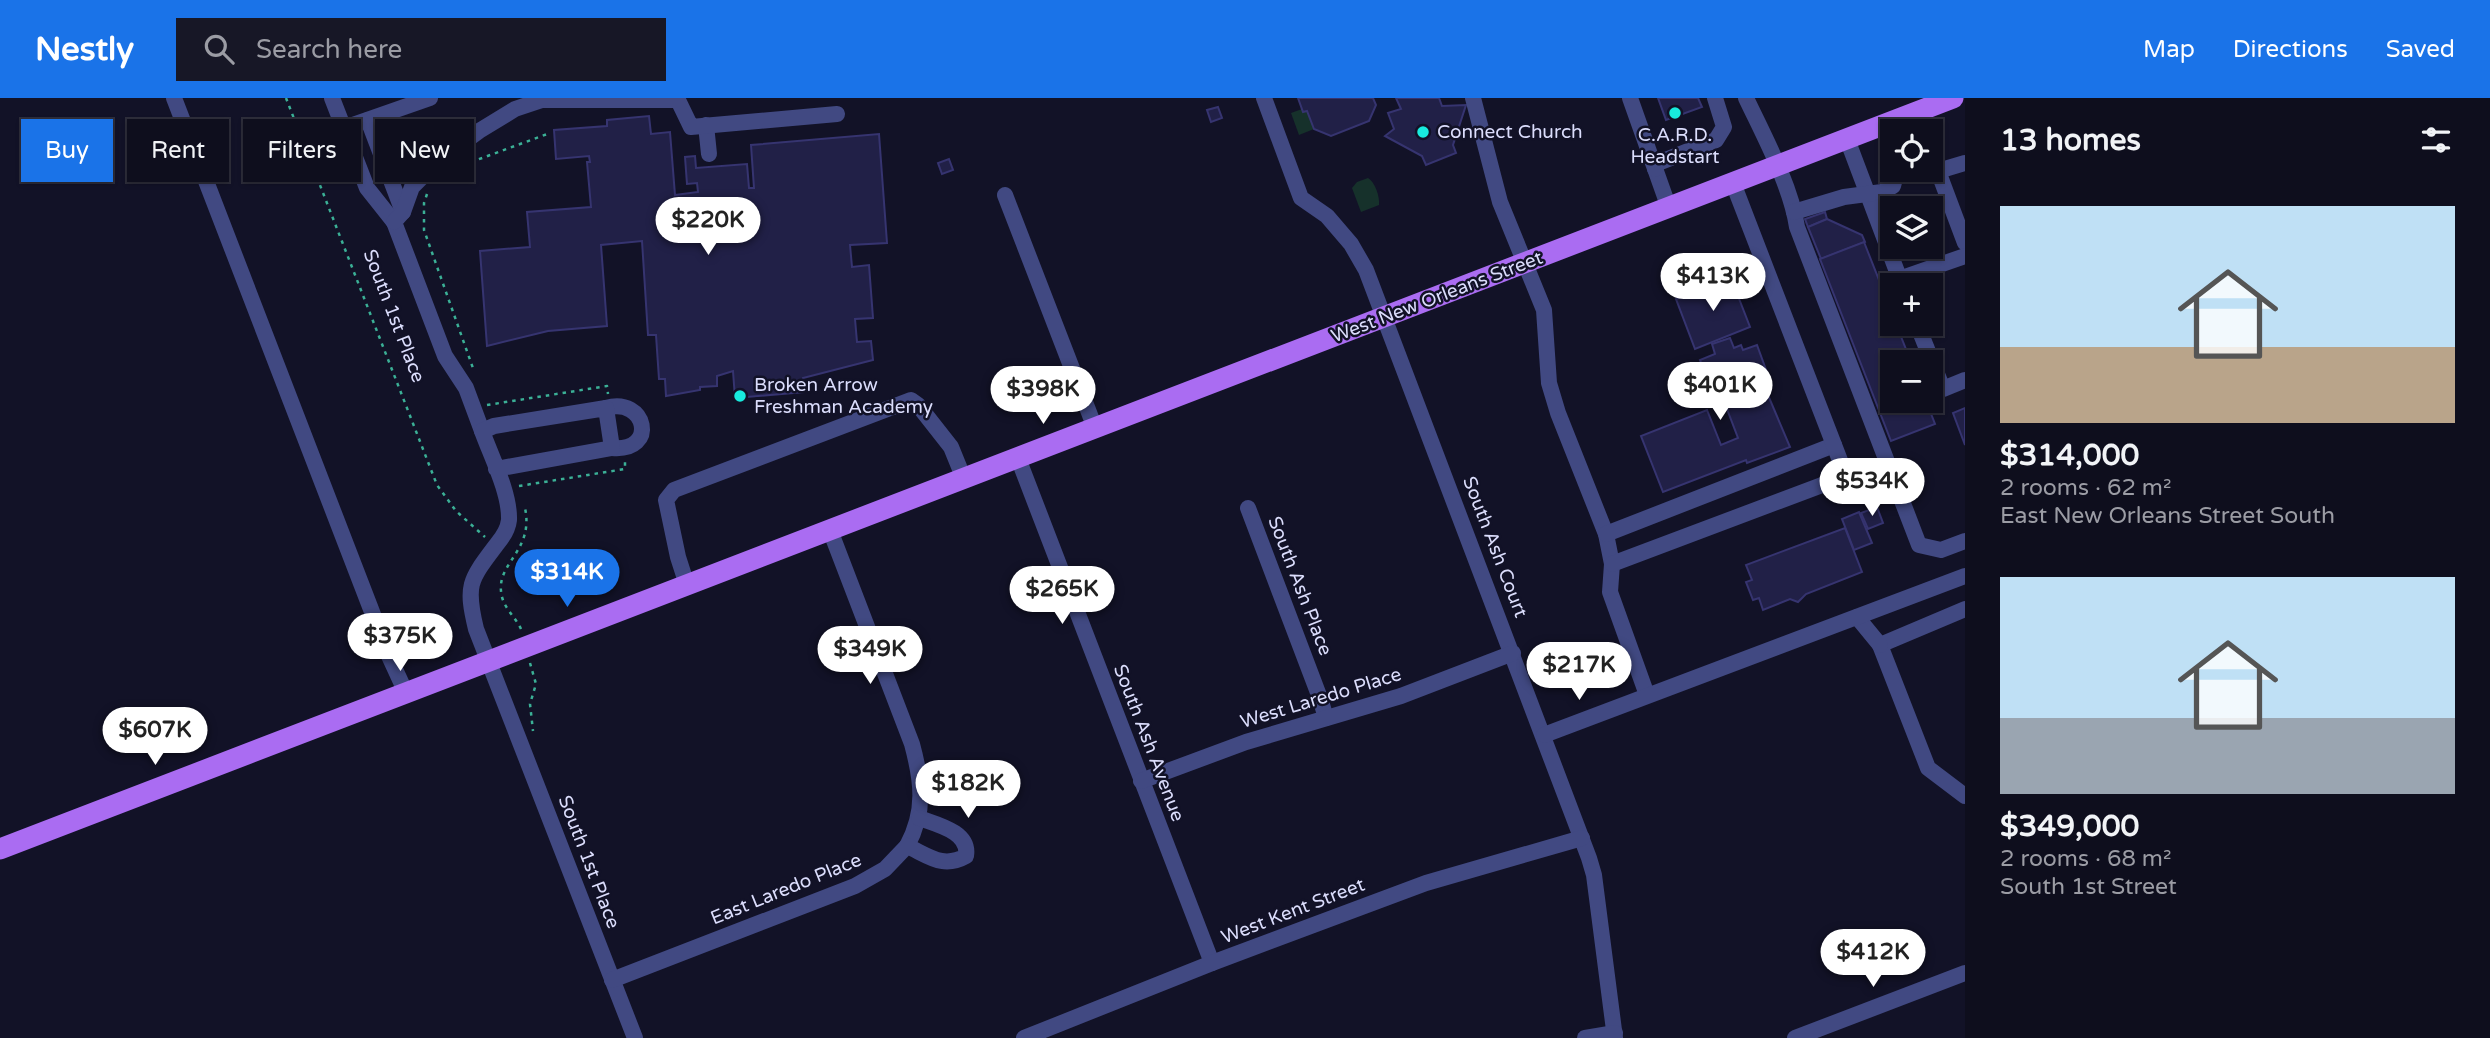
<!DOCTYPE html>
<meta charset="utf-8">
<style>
:root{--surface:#0e0e1d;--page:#171726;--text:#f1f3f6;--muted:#9b9ca4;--line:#2e2e3b;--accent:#1a73e8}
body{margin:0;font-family:"Varela Round",sans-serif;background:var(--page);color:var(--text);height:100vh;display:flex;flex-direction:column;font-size:26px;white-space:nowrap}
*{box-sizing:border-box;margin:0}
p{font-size:23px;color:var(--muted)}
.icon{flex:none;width:38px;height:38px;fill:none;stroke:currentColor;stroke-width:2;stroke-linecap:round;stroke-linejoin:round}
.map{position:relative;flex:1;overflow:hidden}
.sheet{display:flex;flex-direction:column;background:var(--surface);width:525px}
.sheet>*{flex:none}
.hud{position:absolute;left:21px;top:21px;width:665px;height:63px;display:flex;gap:14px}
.fabs{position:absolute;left:1880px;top:21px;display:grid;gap:14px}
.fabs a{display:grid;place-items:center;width:63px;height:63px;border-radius:0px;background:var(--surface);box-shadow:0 2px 5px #0004,0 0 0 2px var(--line);font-size:35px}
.price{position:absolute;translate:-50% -60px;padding:0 16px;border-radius:24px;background:#fff;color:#222;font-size:23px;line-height:46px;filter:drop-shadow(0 2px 4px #0008)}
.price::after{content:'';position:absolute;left:50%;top:42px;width:21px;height:16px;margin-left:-10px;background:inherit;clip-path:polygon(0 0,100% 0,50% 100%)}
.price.selected{background:var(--accent);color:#fff}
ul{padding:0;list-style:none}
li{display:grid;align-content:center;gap:14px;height:371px;padding:0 35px}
li span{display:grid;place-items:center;height:217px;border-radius:0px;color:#555}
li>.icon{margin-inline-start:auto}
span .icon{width:126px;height:126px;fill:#fffc;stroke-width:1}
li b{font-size:30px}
h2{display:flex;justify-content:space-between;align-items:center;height:84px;padding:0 35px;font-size:30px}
.chip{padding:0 24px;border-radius:0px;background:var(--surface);box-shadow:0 2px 5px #0004,0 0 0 2px var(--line);font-size:24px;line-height:63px}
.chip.selected{background:var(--accent);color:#fff}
header{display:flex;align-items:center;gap:42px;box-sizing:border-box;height:98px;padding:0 35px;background:var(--accent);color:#fff}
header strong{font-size:33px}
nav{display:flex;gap:38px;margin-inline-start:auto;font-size:24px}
.search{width:490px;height:63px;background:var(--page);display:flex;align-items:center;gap:18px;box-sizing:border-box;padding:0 24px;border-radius:0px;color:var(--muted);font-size:26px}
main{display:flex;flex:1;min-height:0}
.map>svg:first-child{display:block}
</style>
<header>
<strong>Nestly</strong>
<div class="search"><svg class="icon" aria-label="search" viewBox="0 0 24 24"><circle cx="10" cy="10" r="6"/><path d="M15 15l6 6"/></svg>Search here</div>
<nav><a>Map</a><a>Directions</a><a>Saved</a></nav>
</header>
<main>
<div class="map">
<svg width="1965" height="940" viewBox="0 0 1965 940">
<rect width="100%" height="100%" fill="#121227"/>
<!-- green -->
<g fill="#16312b">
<path d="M1302 11 1307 13 1314 31 1299 37 1291 15Z"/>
<path d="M1368 80C1375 84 1380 99 1379 107L1361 114 1352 90 1357 84Z"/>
</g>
<!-- building -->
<g fill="#212047" stroke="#363470" stroke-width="2">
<path d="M1298 0H1373L1376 7 1369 23 1331 38 1314 31 1307 13 1303 14Z"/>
<path d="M1396 0H1439L1442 8 1466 7 1453 47 1456 55 1426 67 1422 58 1385 38 1394 31 1388 15 1401 11Z"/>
<path d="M1658 0H1698L1702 9 1666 22Z"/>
<path d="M1218 9 1222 20 1211 24 1207 12Z"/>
<path d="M649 18 651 36 670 34 675 97 698 94 697 85 687 86 685 59 695 58 696 70 747 66 749 90H754L751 47 879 36 887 145 850 147 852 169 869 167 873 220 855 221 857 244 871 243 873 262 803 280 804 294 735 300 733 273 717 278V288L700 289V292L666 298 665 281H659L656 237H648L642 143 601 147 607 228 548 233 487 248 480 153 530 149 527 114 591 109 587 64H590L589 58 556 61 554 32 607 28V22Z"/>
<path d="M949 61 953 72 942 76 938 65Z"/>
<path d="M1825 114 1827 121 1808 129 1805 121Z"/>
<path d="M1827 121 1862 137 1865 144 1821 161 1808 129Z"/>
<path d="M1864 144 1892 215V226H1896L1911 264H1892V303H1926L1935 326 1891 343 1820 161Z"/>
<path d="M1731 180 1750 229 1695 251 1676 201Z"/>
<path d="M1730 240 1734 250 1741 247 1743 252 1757 247 1769 280 1762 283 1790 349 1747 365 1746 362 1663 394 1641 338 1707 312 1721 347 1738 340 1722 298 1715 301 1700 262 1715 256 1712 246Z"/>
<path d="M1965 310V347L1953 315Z"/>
<path d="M1877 409 1883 425 1868 431 1861 415Z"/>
<path d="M1859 414 1872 445 1854 452 1842 421Z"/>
<path d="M1845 430 1862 474 1806 496 1798 504 1790 501 1763 512 1759 500 1753 502 1746 484 1752 482 1746 467Z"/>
</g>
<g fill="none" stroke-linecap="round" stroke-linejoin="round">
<!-- path -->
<g stroke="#3bb096" stroke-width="2.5" stroke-dasharray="3.5 5" stroke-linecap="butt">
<path d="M286 0 437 387 456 413 485 439"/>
<path d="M455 70 550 35"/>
<path d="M427 96 424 105V132L474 273"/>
<path d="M487 307 607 288 608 296"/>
<path d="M519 388 625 371V363"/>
<path d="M521 531C515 518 502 509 501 493 498 464 534 452 525 410"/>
<path d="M530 565 536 586 530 606 533 633"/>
</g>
<!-- minor -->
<g stroke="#414982" stroke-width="16">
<path d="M174 0 389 558 406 595"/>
<path d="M332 0 367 90 394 124 445 258 466 290 482 333"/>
<path d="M1264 0 1301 100 1327 118 1351 146 1366 172 1589 760 1594 777 1615 940"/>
<path d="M1473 0 1500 104 1544 212 1549 285 1558 315 1606 436 1612 466 1610 494 1647 597"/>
<path d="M1630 0 1669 110"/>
<path d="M1746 0C1764 38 1791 88 1797 129L1919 447 1941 452 1965 443"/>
<path d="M368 22 403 114"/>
<path d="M706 27 709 56"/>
<path d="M344 30 430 0"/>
<path d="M1847 41 1902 187"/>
<path d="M1930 70 1938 73 1965 65"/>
<path d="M1655 71 1658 65 1716 42 1724 29 1715 0"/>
<path d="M1938 73 1965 145"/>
<path d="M1005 97 1095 330"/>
<path d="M1794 114 1844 99 1882 94 1893 88 1896 77 1903 72"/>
<path d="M394 124 403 114 412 89 438 63 479 33 515 11 542 2H678L691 29 837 16"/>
<path d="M1899 181 1965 158"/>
<path d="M1917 226 1943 291 1965 282"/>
<path d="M606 310C646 298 659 354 612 350"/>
<path d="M1018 360 1212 865"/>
<path d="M496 371 612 350 606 310 494 328 482 333C491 358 510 395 509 422 508 431 503 439 497 446 470 482 465 486 476 531L635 940"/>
<path d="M1248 410 1320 600 1326 620"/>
<path d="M830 432 912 646C922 683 926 713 907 748"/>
<path d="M1606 436 1834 347"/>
<path d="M1612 466 1846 378 1733 85"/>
<path d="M687 487 678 459 666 402 674 392 911 302 918 307 951 349 964 381"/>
<path d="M1965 511 1880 547 1928 670 1965 698"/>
<path d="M1857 519 1880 547"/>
<path d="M1544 637 1965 478"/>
<path d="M1141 683 1246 644 1401 598 1513 555"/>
<path d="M612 882 855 788 885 771 907 748C929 758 943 771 966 758 970 734 938 727 919 720"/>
<path d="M1024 940 1212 865 1426 785 1582 740"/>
<path d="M1585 940 1615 935"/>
<path d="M1795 940 1965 875"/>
</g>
<!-- major -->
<path stroke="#aa6cf2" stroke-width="21" d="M0 751 1953 0"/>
</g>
<!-- markers -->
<g fill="#18ebde" stroke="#121227" stroke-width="2.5">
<circle cx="1675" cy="15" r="7"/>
<circle cx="1423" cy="34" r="7"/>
<circle cx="740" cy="298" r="7"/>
</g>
<g text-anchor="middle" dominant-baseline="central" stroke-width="5" stroke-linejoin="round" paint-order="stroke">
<!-- poi labels -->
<g font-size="19" fill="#dbddfc" stroke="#121227" text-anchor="start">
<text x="1437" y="34">Connect Church</text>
<text x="1675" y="37" text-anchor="middle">C.A.R.D.<tspan x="1675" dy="22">Headstart</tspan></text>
<text x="754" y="287">Broken Arrow<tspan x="754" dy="22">Freshman Academy</tspan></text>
</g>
<!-- street labels -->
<g font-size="19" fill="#dbddfc" stroke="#121227">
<text transform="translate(1437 199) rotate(-21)">West New Orleans Street</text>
<text transform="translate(394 218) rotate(69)">South 1st Place</text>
<text transform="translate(1495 449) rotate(69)">South Ash Court</text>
<text transform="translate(1300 488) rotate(69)">South Ash Place</text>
<text transform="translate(1321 600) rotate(-17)">West Laredo Place</text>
<text transform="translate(1149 645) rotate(69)">South Ash Avenue</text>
<text transform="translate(589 764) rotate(69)">South 1st Place</text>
<text transform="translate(786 791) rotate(-22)">East Laredo Place</text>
<text transform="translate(1293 813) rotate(-21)">West Kent Street</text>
</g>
</g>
</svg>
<div class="fabs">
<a><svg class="icon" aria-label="locate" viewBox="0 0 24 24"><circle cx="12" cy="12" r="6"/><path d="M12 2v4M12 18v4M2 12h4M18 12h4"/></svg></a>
<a><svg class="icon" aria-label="layers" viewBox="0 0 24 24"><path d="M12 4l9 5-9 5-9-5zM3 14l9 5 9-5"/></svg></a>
<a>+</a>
<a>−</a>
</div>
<b class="price" style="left:708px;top:159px">$220K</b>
<b class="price" style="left:1713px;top:215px">$413K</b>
<b class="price" style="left:1720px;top:324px">$401K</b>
<b class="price" style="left:1043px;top:328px">$398K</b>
<b class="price" style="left:1872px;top:420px">$534K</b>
<b class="price selected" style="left:567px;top:511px">$314K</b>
<b class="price" style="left:1062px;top:528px">$265K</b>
<b class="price" style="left:400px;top:575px">$375K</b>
<b class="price" style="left:870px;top:588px">$349K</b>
<b class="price" style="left:1579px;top:604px">$217K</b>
<b class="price" style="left:155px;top:669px">$607K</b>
<b class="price" style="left:968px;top:722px">$182K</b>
<b class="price" style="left:1873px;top:891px">$412K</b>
<div class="hud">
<a class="chip selected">Buy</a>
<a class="chip">Rent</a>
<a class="chip">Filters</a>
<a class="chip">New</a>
</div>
</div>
<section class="sheet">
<h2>13 homes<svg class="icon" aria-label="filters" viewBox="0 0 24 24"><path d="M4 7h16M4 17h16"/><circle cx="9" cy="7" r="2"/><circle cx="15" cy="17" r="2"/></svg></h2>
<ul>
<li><span style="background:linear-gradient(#bfe0f5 65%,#b9a48a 0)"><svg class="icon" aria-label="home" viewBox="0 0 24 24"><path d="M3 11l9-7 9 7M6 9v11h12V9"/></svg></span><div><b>$314,000</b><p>2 rooms · 62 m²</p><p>East New Orleans Street South</p></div></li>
<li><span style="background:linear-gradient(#bfe0f5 65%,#9aa5b1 0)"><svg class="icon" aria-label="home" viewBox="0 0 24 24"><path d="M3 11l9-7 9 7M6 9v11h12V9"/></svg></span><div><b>$349,000</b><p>2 rooms · 68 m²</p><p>South 1st Street</p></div></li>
</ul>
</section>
</main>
